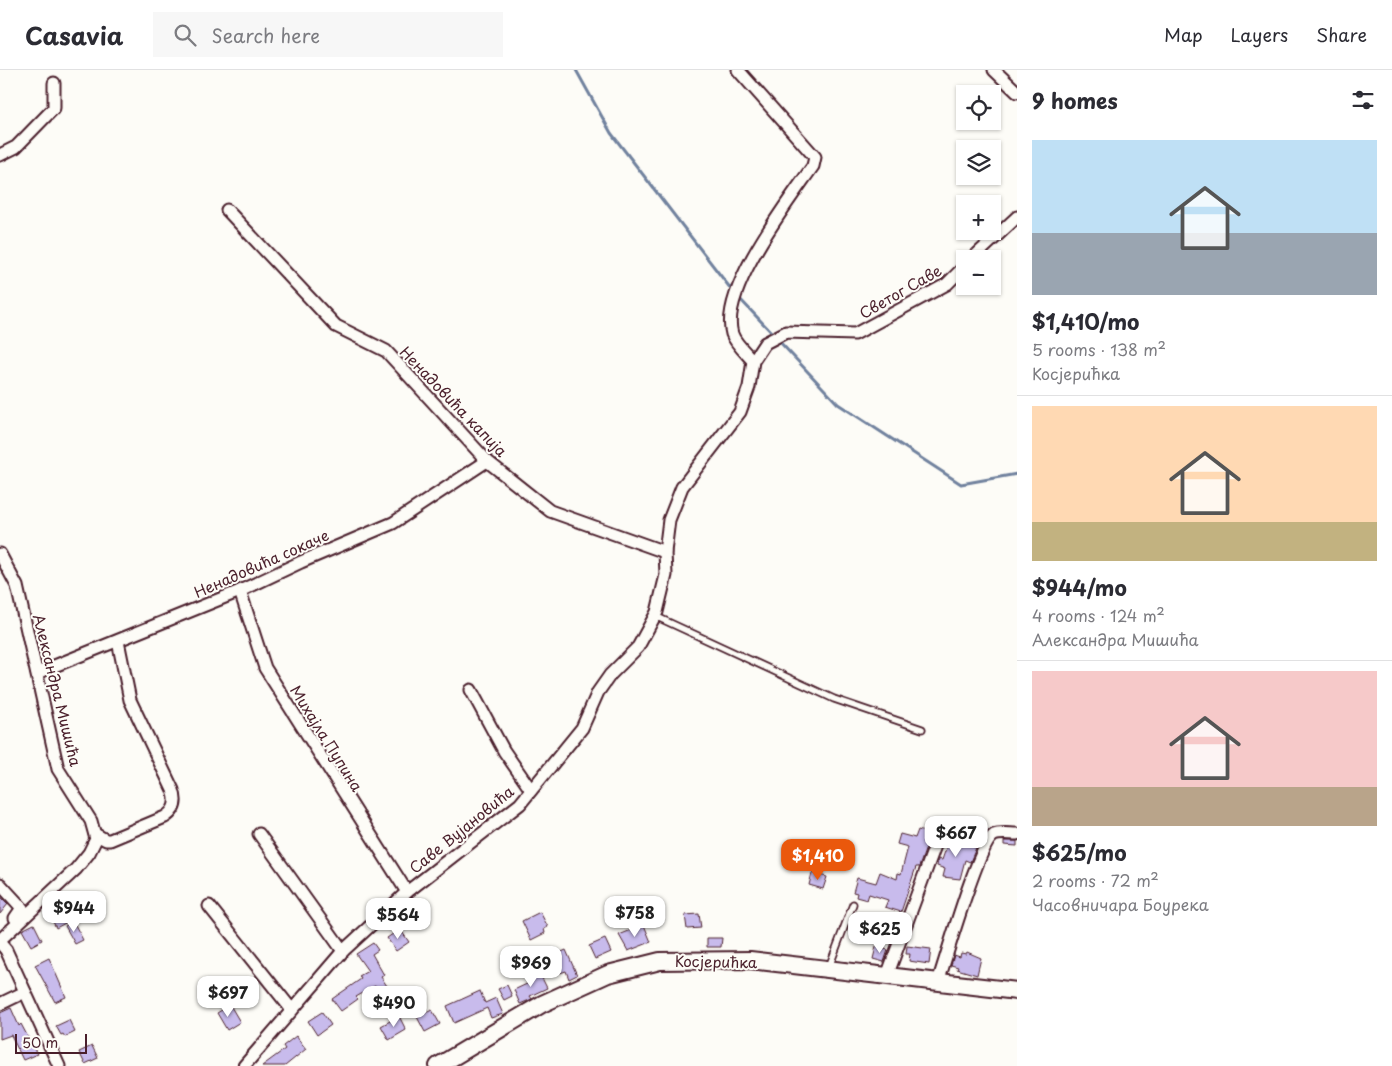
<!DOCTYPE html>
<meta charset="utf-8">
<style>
:root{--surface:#fff;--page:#f7f7f7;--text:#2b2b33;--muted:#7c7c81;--line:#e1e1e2;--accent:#ea580c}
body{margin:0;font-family:"Playpen Sans",sans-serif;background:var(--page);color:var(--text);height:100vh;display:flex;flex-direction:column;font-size:19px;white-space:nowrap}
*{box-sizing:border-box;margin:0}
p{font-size:16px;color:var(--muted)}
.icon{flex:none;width:28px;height:28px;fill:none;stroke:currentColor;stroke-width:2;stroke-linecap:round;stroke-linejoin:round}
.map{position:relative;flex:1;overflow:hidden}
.details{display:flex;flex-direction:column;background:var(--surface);width:375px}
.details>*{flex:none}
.controls{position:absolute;left:956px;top:15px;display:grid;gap:10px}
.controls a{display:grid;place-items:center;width:45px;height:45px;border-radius:0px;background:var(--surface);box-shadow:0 1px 4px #0004;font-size:25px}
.scale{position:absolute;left:15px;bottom:12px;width:72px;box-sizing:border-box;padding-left:5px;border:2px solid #4a1f2b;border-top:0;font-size:14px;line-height:18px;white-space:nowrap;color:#4a1f2b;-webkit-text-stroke:4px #fdfcf7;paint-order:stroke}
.price{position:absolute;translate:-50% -42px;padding:0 11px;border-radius:10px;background:#fff;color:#222;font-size:16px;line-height:32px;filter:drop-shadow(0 1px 2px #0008)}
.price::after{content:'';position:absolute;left:50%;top:30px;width:15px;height:11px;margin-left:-8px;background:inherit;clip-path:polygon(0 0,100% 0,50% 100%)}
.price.on{background:var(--accent);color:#fff}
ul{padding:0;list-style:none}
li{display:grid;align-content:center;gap:10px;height:265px;padding:0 15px}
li+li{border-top:1px solid var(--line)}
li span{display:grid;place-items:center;height:155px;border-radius:0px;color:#555}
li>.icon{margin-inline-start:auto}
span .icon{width:90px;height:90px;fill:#fffc;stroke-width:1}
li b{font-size:21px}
h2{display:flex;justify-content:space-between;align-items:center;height:60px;padding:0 15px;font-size:21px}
header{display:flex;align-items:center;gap:30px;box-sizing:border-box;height:70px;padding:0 25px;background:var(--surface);border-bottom:1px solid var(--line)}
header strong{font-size:24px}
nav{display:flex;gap:28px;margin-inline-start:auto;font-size:18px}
.search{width:350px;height:45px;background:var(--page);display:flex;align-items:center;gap:12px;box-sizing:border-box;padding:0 18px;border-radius:0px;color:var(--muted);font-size:19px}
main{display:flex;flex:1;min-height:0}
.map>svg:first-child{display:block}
</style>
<header>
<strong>Casavia</strong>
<div class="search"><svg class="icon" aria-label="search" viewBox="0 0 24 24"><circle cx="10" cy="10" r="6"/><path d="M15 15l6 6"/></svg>Search here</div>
<nav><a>Map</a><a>Layers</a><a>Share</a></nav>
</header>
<main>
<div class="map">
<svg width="1017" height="996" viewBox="0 0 1017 996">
<rect width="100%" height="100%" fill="#fdfcf7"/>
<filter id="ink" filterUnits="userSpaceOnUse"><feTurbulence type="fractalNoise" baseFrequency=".02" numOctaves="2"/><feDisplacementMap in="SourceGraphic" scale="10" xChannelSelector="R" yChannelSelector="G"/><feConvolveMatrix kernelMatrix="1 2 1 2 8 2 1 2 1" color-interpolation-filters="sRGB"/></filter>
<g filter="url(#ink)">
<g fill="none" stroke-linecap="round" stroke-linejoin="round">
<!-- stream -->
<g stroke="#71829e" stroke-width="3">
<path d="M576 0 611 63 734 223"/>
<path d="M739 228 774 265"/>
<path d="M778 270 838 334 961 414 1017 404"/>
</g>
</g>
<!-- building -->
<g fill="#c8bbec" stroke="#4a1f2b">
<path d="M918 760 931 764 919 797H916L901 842 885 837 888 830 869 824 867 830 856 827 857 823 853 822 857 808 876 813 880 802 897 809 898 803 901 804 908 777 897 774 900 764 915 768Z"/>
<path d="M950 767 976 778 970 792 965 790 960 809 943 807 945 799 937 796 938 789 942 790Z"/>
<path d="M1004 771H1017V776L1004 775Z"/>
<path d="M812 803 827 807 823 819 809 815Z"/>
<path d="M0 826 8 834 0 844Z"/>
<path d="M61 837 69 851 56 858 49 843Z"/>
<path d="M540 842 548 857 544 859 545 863 531 870 522 851Z"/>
<path d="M699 844 701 858 687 859 685 845Z"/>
<path d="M73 851 83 870 75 874 65 856Z"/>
<path d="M34 854 42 870 31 876 22 860Z"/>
<path d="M644 855 651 872 628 881 619 865Z"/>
<path d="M400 859 409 872 396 881 387 868Z"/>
<path d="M707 868H722L721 877H707Z"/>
<path d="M605 869 611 882 595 889 589 876Z"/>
<path d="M373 873 378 880 372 884 384 905 381 907 391 922 383 927 375 916 356 927 358 929 341 941 332 929 361 909 359 906 368 901 356 884Z"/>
<path d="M907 876 931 879 929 894 909 891 910 884H906Z"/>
<path d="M876 877 888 880 884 892 873 889Z"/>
<path d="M566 880 577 905 569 909 566 901 560 903 553 886Z"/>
<path d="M967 882 981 888 977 905 957 899 958 897 951 895 954 885 960 887 961 883 966 884Z"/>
<path d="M49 888 66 927 55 932 35 895Z"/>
<path d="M539 902 547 918 530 926 532 929 520 934 514 920 531 912 529 907Z"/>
<path d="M507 915 512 926 504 930 498 919Z"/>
<path d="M480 921 485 933 496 928 503 944 491 948 487 938 454 953 447 936Z"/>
<path d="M230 935 240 952 227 960 217 943Z"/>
<path d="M11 938 19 956 21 954 37 984 23 990 11 965 0 969V943Z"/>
<path d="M432 940 440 954 425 962 417 947Z"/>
<path d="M322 942 331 955 317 965 308 951Z"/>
<path d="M399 946 406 960 389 970 381 956Z"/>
<path d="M69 950 75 962 65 967 63 964 61 965 56 956Z"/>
<path d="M296 966 306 979 285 996H262L285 979 283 976Z"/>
<path d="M92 976 98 988 85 994 79 982Z"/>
</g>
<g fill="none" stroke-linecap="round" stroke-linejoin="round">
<defs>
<g id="lane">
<path d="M655 546 834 629 922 659"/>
<path d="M829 897 853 834"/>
</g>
<g id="street">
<path d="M738 0 815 87 813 96C788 132 719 221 732 264 735 273 747 284 753 291"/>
<path d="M994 0 1017 22"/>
<path d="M0 85 16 77 54 38V13"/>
<path d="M227 140 336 256 386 281 487 391 550 441 665 482"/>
<path d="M972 189 1017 147"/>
<path d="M0 484 17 516 58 699 91 751 96 769 89 783 76 799 0 870"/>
<path d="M240 521 265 598 407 822"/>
<path d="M37 603 240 521 301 492 393 453 487 391"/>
<path d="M471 620 504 681 531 720"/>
<path d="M95 764 106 770H110L165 747C176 740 177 731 173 720L130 630 118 571"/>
<path d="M259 764 343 881"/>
<path d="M0 814 22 838 15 848"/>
<path d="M209 836 292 940"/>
<path d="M0 873 6 880 59 996"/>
<path d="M887 906 936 773"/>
<path d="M938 912C946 889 978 774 994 765 1000 762 1010 764 1017 764"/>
<path d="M0 934 25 922"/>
<path d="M244 996 343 881 407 822 520 734 582 658 598 622 610 605 638 577 657 542 666 505 665 482 669 450 682 417 740 342 749 317 753 291 765 273 786 262 855 264 947 214 965 196"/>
</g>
<path id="secondary" d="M438 996 542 934 608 904 660 891 750 890 1017 921"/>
</defs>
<!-- lane casing -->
<use href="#lane" stroke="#4a1f2b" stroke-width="9"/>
<!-- street casing -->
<use href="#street" stroke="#4a1f2b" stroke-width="15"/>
<!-- secondary casing -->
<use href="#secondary" stroke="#4a1f2b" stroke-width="20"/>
<!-- lane -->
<use href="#lane" stroke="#fdfcf7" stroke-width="5.5"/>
<!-- street -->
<use href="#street" stroke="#fdfcf7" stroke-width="11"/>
<!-- secondary -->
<use href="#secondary" stroke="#fdfcf7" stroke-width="16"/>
</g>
</g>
<g text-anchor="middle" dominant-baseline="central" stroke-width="4" stroke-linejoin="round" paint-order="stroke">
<!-- street labels -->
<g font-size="15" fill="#4a1f2b" stroke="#fdfcf7">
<text transform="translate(900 221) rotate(-30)">Светог Саве</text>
<text transform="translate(454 331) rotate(46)">Ненадовића капија</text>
<text transform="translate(261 493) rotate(-24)">Ненадовића сокаче</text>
<text transform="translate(58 620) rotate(76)">Александра Мишића</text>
<text transform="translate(327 668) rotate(58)">Михајла Пупина</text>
<text transform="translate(461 759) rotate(-39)">Саве Вујановића</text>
<text transform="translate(716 891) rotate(1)">Косјерићка</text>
</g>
</g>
</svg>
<div class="controls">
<a><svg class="icon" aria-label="locate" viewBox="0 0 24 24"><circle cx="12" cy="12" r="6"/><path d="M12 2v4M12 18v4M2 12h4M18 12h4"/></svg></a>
<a><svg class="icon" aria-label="layers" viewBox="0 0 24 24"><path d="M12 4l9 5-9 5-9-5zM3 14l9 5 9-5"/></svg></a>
<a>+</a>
<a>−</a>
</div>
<div class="scale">50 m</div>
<b class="price" style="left:956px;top:788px">$667</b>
<b class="price on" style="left:818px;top:811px">$1,410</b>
<b class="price" style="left:74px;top:863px">$944</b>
<b class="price" style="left:635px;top:868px">$758</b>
<b class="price" style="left:398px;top:870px">$564</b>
<b class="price" style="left:880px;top:884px">$625</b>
<b class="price" style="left:531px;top:918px">$969</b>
<b class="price" style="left:228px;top:948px">$697</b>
<b class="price" style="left:394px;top:958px">$490</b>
</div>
<section class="details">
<h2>9 homes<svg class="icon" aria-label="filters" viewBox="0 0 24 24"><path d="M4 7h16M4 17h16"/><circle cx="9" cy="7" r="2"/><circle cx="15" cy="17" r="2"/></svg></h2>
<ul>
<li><span style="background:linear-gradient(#bfe0f5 60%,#9aa5b1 0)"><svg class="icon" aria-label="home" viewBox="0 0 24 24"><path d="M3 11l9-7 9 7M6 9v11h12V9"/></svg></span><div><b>$1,410/mo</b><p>5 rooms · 138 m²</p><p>Косјерићка</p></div></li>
<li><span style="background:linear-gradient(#ffd9b3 75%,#c2b280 0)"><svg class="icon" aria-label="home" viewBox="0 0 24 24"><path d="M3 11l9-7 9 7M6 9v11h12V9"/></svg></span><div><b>$944/mo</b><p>4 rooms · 124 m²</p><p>Александра Мишића</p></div></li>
<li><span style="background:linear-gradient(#f6c9c9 75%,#b9a48a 0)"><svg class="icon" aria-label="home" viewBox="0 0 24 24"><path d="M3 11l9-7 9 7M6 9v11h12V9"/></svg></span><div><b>$625/mo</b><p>2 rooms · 72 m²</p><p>Часовничара Боурека</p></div></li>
</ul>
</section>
</main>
